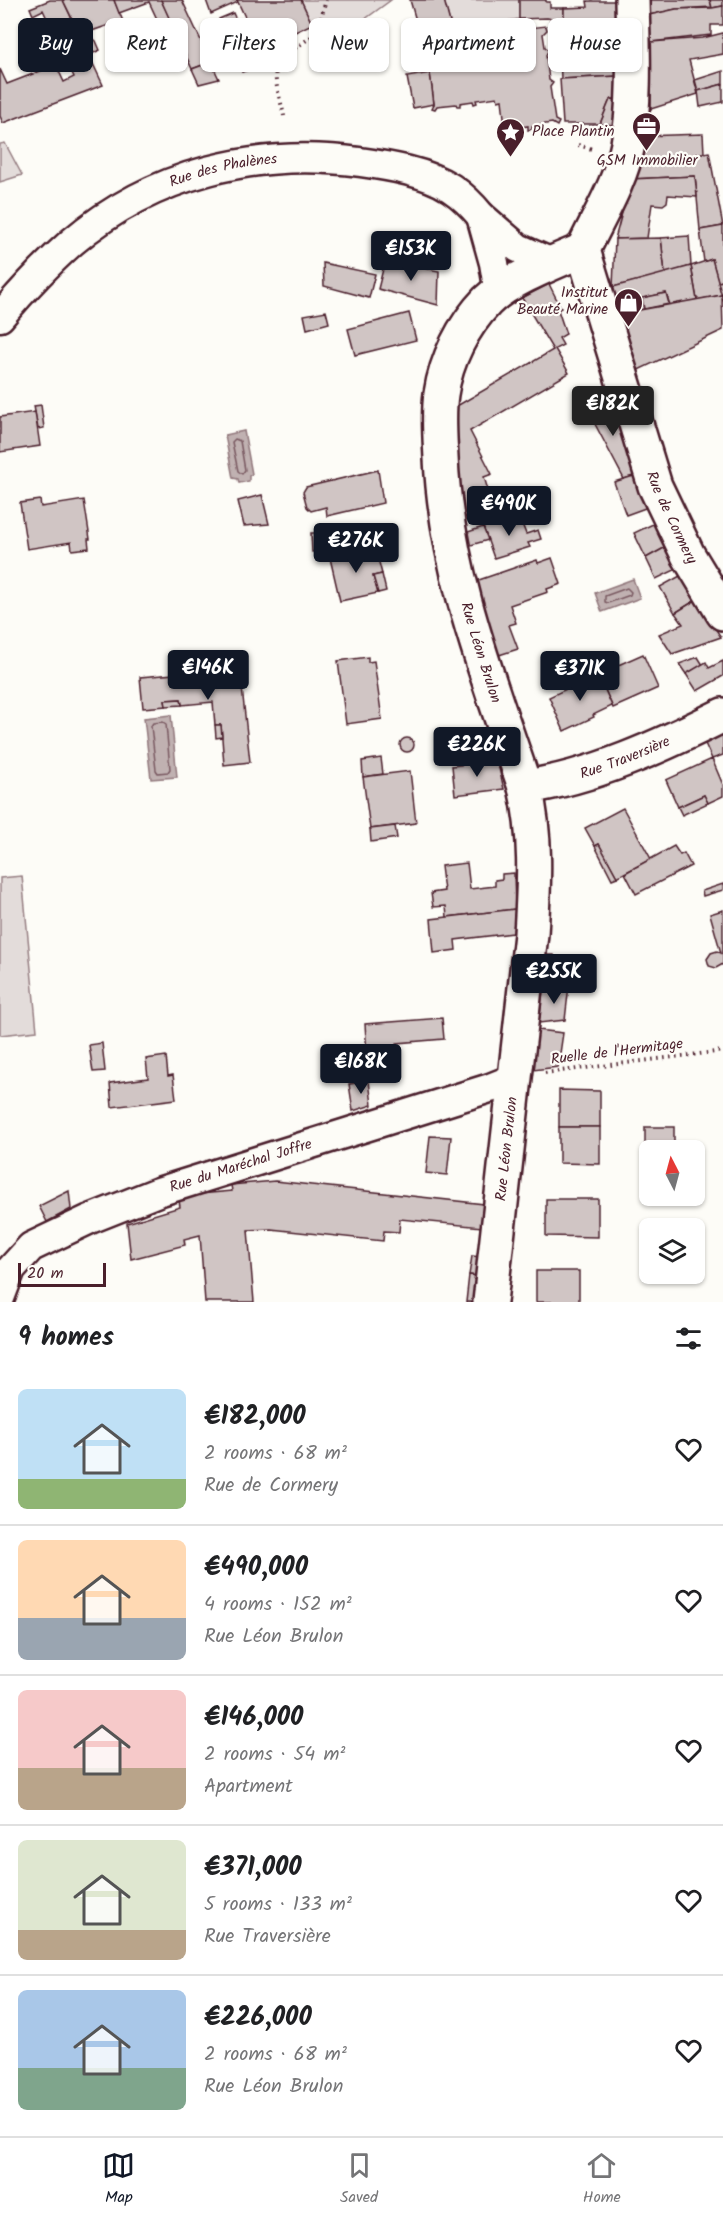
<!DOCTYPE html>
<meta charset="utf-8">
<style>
:root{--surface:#fff;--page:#f2f2f2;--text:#202124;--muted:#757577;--line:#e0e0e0;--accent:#111827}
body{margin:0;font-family:Kalam,sans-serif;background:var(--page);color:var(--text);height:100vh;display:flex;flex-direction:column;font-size:22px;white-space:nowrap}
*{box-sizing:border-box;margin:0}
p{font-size:20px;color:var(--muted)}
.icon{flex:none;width:33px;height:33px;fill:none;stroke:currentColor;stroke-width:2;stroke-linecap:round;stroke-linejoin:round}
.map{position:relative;height:1302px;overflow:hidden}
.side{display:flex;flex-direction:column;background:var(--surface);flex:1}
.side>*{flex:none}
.banner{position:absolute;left:18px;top:18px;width:687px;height:54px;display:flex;gap:12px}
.needle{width:39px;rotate:354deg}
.fabs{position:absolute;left:639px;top:1140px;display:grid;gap:12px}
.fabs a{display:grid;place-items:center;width:66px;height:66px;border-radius:9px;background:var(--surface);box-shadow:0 2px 4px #0004;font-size:30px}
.scale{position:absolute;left:18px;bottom:15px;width:88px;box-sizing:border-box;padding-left:6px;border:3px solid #4a1f2b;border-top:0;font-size:16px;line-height:21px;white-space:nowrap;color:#4a1f2b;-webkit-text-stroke:4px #fdfcf7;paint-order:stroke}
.price{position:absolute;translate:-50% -51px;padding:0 14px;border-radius:6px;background:var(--accent);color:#fff;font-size:20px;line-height:39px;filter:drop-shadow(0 2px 3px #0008)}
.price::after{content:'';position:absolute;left:50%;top:36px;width:18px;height:14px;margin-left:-9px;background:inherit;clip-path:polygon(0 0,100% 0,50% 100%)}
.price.on{background:#222;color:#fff}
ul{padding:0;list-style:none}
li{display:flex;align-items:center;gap:18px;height:150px;padding:0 18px}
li+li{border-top:2px solid var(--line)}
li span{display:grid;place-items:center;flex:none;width:168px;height:120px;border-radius:9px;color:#555}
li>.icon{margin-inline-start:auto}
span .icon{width:72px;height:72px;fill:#fffc;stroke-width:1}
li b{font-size:26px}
h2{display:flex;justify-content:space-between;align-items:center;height:72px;padding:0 18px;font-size:26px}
.pill{padding:0 21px;border-radius:9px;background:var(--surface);box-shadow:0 2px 4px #0004;font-size:21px;line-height:54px}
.pill.on{background:var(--accent);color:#fff}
.tabs{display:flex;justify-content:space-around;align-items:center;height:84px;border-top:2px solid var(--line);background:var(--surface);font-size:16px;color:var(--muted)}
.tabs a{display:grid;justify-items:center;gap:3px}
.tabs .on{color:var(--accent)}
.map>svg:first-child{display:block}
</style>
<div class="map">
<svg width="723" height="1302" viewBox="0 0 723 1302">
<rect width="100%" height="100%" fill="#fdfcf7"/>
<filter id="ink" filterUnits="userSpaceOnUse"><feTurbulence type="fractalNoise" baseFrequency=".0167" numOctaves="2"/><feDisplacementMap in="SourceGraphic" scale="12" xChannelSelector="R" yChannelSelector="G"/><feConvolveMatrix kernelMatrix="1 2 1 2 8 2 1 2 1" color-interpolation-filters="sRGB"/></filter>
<g filter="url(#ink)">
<!-- green -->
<g fill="#e3dcda" stroke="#967e82" stroke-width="1.5">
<path d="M301 0H391L339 38 312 24Z"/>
<path d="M444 0H519V19L452 30Z"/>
<path d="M5 143 22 175 0 182V144Z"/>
<path d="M22 876 37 1031 0 1035V878Z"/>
</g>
<!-- water -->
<g fill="#c0b1b1" stroke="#91777b" stroke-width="1.5">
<path d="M244 431 252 474 249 476V481L239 483 238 479 233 478 225 435Z"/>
<path d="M633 579 640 598 602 612 595 593Z"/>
<path d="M171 715 177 777 151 779 144 718Z"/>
</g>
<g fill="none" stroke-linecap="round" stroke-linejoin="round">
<!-- shore -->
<g stroke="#795961" stroke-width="1.5">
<path d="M235 439 240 441 245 470 242 474 238 471 232 442Z"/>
<path d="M627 588 631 592 630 595 608 603 605 602V596Z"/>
<path d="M163 722 166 724 170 769 168 772 158 773 156 770 151 726 153 723Z"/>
</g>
</g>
<!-- building -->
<g fill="#d0c5c4" stroke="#4a1f2b" stroke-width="1.5">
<path d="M50 0H63L103 85 3 123 0 116V69L7 84 56 65 64 82 74 77 43 10 33 15 30 8Z"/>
<path d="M63 0H114L136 52 126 57 118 40 123 39 115 23 80 35Z"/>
<path d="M114 0H161L175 29 164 34 149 2 119 13Z"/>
<path d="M161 0H182L211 62 192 69Z"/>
<path d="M206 0H237L238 2 211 14Z"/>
<path d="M237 0H301L312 24 260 49Z"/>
<path d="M410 0H444L460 60 429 66Z"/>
<path d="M519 0H546V2H550V8H564V21L547 18 519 19Z"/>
<path d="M649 0H710L712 7 676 9 649 15Z"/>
<path d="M710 0H723V6L712 8Z"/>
<path d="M587 1H615L616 23 564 21V8L588 7Z"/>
<path d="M723 6V25H711V35L651 42 649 15 676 9 712 8Z"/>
<path d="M233 13 248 47 234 54 219 19Z"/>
<path d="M560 25 583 29H617L618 76 561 79 560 53H583V46L560 44Z"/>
<path d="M520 26V29L546 26 547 30 543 34 545 47 549 50 546 55 549 80 553 83 550 87 555 120 559 122 557 126 552 123 532 126 533 129 528 130V126L509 129 505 133 502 130 505 126 502 100 498 101 497 97 476 100 477 103 474 104 473 101 460 103V106H457L456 104 437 106 435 109 432 108 434 104 429 66 460 60 456 42 491 36 490 29 496 28 497 33 515 31 514 27Z"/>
<path d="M87 33 96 41 100 50 89 55 80 35Z"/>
<path d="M723 33V54L689 60 698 94 651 109V42L703 38Z"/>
<path d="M178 36 185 53 171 59 164 43Z"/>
<path d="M249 61 251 69 242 72 239 65Z"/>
<path d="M211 62 219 79 199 84 192 69Z"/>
<path d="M723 71V84L698 91 695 80Z"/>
<path d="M430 73 434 104 413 108 407 77Z"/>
<path d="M618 76V100L612 99 609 102 600 124H563L560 79Z"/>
<path d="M723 84V102L700 107 698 91Z"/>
<path d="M612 99 618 100 616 125 600 124 609 102Z"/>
<path d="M703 134 704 153 635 164 642 136Z"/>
<path d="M709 152 723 226 700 230 695 176 631 179 635 164Z"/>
<path d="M695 176 697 197 668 195 667 202 663 205 652 204 647 238 615 239 631 179Z"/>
<path d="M723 226V281L718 282 712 259 704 262 700 230Z"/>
<path d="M689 236 691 266 665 274 661 238Z"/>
<path d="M661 238 665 274 613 287 615 239Z"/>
<path d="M712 259 722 295 697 300 691 266Z"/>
<path d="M385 261 439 271 438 305 378 289Z"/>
<path d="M323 263 375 274 369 298 324 286Z"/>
<path d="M691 266 697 300 670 305 666 293 642 298 644 309 618 314 613 287Z"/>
<path d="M723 281V301L718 282Z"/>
<path d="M549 284 561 308 558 310 566 334 559 338 563 345 555 349 569 373 470 431 492 474 484 477 494 510 455 520 450 410 553 350 522 298Z"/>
<path d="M666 293 669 304 644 309 642 298Z"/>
<path d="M722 295 723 330 630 374 618 314Z"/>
<path d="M326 311 329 323 307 329 304 315Z"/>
<path d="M409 313 416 340 355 355 348 329Z"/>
<path d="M611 399 637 475 624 479 587 409Z"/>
<path d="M41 405 44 428 38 429 34 406Z"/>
<path d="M35 412 40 446 0 452V417Z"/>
<path d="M378 470 383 503 327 516 326 507 311 511 307 507 303 492 306 487Z"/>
<path d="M637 475 648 507 626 515 614 482Z"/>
<path d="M262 495 269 524 244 526 238 501Z"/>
<path d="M40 500 41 507 84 500 90 539H88L89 548 72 550 71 542 27 549 20 503Z"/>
<path d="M519 516 526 534 538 530 541 539 528 543 530 547 494 558 483 527Z"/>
<path d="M655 523 666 547 646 558 634 533Z"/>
<path d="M483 527 488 540 461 548 462 534Z"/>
<path d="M311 533H324L325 551 312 552Z"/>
<path d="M375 547 382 574 373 576 378 593 340 601 330 558Z"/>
<path d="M666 547 677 569 656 579 646 558Z"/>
<path d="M552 558 561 584 547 589 548 592 510 605 516 623 509 625 518 649 499 655 473 582 537 560 538 563Z"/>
<path d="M382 574 386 591 378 593 373 576Z"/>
<path d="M680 576 696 600 675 613 660 587Z"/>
<path d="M696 600 721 637 672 654 659 634 683 624 675 613Z"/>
<path d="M643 654 658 688 613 708 598 674Z"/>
<path d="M368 657V662L374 661 382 719 346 724 338 661Z"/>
<path d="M698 657 703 665 686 674 679 664Z"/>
<path d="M239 660 250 762 224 765 221 725H215L213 702 182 705 181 699 165 700 166 706 143 708 140 677 209 671 208 663Z"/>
<path d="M723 661V676L697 691 686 674 706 662 709 668Z"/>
<path d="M598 674 612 706 593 715 594 717 564 731 549 697Z"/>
<path d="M181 699 182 705 166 706 165 700Z"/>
<path d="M215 725H221L222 737 216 738Z"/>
<path d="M723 730V755L712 759 703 739Z"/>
<path d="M488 731 497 760 471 763 463 737Z"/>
<circle cx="407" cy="745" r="7"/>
<path d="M381 758 383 774 363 777 362 761Z"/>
<path d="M712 759 723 785V796L708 803 704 795 678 807 666 780Z"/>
<path d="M497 760 504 789 455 795 452 766Z"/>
<path d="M410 771 416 823 370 829 363 777Z"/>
<path d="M704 795 708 803 682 815 678 807Z"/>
<path d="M623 808 651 859 617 877 599 844 595 846 585 828Z"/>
<path d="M395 826 397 838 371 842 370 829Z"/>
<path d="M599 844 617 877 612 879 595 846Z"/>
<path d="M674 846 680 855 684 853 691 866 636 894 625 873Z"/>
<path d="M467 863 470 889 495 886V880L502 879V874L514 873 515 909 447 917 446 906 433 907 431 893 444 891 441 866Z"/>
<path d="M723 884V890L703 896 702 891Z"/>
<path d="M515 909 513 933 455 940 456 950 434 953 431 919Z"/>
<path d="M723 910V964L716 968 709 966 707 959 711 953 717 951 721 953 710 914Z"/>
<path d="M546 955H554L559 973 555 981 543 984Z"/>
<path d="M569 985 565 1020 539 1023 543 990Z"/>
<path d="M442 1018 444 1039 397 1043V1052L367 1054 365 1024Z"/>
<path d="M538 1030 563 1033 558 1067 533 1070Z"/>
<path d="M102 1043 105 1071 93 1072 89 1045Z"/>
<path d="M166 1056 168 1076 173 1075 176 1099 112 1107 110 1083 148 1078 146 1059Z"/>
<path d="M369 1081 372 1105 353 1111 349 1084Z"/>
<path d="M559 1090 600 1091V1127H559Z"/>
<path d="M559 1127H600V1164L559 1163Z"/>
<path d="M645 1127H674V1150H650V1153H645Z"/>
<path d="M430 1136 451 1137 447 1175 426 1173Z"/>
<path d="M275 1181 484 1204 482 1227 400 1219 399 1232 384 1231 383 1241 271 1229 248 1230 254 1302H205L200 1235 184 1239 185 1245 131 1259 127 1223 180 1207 179 1200 200 1194 232 1191 231 1185Z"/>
<path d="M69 1191 71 1209 47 1222 39 1206Z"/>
<path d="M546 1199H598V1237L546 1236Z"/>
<path d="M472 1256 480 1257 477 1276 469 1275Z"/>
<rect x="536" y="1271" width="43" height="31"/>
<path d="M469 1275 477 1276 473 1302H466Z"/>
</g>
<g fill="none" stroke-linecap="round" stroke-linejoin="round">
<defs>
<g id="minor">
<path d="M501 290 497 281 494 263 481 216 518 248 552 263"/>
<path id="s1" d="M0 317C22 291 46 265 72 242 153 173 257 148 360 162 389 166 427 172 451 188 463 196 472 205 481 216"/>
<path id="s2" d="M0 1298 11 1269 31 1247 90 1219 158 1192 490 1088 515 1078"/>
</g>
<g id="tertiary">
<path id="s3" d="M490 1302 531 934C534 884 537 837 525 787"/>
</g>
<g id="secondary">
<path id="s4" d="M632 0C633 47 636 97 628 144 621 181 599 216 583 250L655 486 688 555 723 613"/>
<path id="s5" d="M583 250C555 262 508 280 487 301 463 326 446 360 441 394 438 414 440 437 441 458 446 572 489 680 525 787 592 778 663 745 723 715"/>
</g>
</defs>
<!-- minor casing -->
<use href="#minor" stroke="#4a1f2b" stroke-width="33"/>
<!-- tertiary casing -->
<use href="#tertiary" stroke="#4a1f2b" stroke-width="38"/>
<!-- secondary casing -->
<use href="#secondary" stroke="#4a1f2b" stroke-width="38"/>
<!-- path -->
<g stroke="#4a1f2b" stroke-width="4" stroke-dasharray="1.5 4.5" stroke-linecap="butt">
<path d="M549 22 601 26"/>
<path d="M284 116C281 99 270 75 279 59L317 33 326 0"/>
<path d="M578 145 592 149"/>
<path d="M545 1073 723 1051"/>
</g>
<!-- minor -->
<use href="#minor" stroke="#fdfcf7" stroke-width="28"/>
<!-- tertiary -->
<use href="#tertiary" stroke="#fdfcf7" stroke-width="33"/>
<!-- secondary -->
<use href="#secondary" stroke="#fdfcf7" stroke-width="33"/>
</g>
</g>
<!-- icons -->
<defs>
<symbol id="office-pin" viewBox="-11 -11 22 30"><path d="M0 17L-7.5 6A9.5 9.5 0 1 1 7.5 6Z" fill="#4a1f2b" stroke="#fdfcf7"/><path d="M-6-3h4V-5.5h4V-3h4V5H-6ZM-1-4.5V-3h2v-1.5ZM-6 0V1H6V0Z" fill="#fff"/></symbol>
<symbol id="sight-pin" viewBox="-11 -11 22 30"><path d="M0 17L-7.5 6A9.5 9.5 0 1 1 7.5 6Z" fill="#4a1f2b" stroke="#fdfcf7"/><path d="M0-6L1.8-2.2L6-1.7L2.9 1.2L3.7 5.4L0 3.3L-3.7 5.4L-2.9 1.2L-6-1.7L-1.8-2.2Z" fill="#fff"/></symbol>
<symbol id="shop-pin" viewBox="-11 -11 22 30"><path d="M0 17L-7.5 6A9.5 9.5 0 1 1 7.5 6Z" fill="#4a1f2b" stroke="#fdfcf7"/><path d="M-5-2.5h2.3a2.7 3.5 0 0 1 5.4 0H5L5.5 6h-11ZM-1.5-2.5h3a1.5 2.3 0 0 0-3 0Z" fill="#fff"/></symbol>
</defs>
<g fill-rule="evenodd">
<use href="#office-pin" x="630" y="110" width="33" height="45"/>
<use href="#sight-pin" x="494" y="116" width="33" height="45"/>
<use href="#shop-pin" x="612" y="286" width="33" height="45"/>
</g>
<g text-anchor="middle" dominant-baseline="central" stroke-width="4.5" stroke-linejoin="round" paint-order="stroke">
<!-- poi labels -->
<g font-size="15" fill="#4a1f2b" stroke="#fdfcf7" text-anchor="start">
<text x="532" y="132">Place Plantin</text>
<text x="647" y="161" text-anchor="middle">GSM Immobilier</text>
<text x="608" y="293" text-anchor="end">Institut<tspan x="608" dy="17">Beauté Marine</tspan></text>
</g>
<!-- street labels -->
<g font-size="15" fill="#4a1f2b" stroke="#fdfcf7">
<text stroke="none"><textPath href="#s1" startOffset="274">Rue des Phalènes</textPath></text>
<text stroke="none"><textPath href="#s4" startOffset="542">Rue de Cormery</textPath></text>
<text stroke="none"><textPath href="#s5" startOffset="478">Rue Léon Brulon</textPath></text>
<text stroke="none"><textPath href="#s5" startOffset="724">Rue Traversière</textPath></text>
<text transform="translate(617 1052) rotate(-7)">Ruelle de l'Hermitage</text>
<text stroke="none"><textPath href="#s3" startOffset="154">Rue Léon Brulon</textPath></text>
<text stroke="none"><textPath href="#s2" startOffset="286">Rue du Maréchal Joffre</textPath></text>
</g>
</g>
</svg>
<div class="fabs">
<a><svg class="needle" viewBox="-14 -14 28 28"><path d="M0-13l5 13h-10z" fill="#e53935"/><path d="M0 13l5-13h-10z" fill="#757577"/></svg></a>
<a><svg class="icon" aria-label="layers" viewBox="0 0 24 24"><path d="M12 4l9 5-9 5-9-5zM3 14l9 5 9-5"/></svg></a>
</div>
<div class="scale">20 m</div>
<b class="price" style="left:411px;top:282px">€153K</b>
<b class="price on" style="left:613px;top:437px">€182K</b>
<b class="price" style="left:509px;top:537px">€490K</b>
<b class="price" style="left:356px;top:574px">€276K</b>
<b class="price" style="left:208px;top:701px">€146K</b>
<b class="price" style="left:580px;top:702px">€371K</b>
<b class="price" style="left:477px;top:778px">€226K</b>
<b class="price" style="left:554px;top:1005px">€255K</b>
<b class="price" style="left:361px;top:1095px">€168K</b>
<div class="banner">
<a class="pill on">Buy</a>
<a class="pill">Rent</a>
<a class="pill">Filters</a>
<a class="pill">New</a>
<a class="pill">Apartment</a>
<a class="pill">House</a>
</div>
</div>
<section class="side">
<h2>9 homes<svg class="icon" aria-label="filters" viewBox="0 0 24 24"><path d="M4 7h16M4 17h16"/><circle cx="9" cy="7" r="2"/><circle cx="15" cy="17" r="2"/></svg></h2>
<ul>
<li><span style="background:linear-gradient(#bfe0f5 75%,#8fb573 0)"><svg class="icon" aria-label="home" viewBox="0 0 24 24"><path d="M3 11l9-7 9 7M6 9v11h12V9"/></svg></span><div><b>€182,000</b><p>2 rooms · 68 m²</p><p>Rue de Cormery</p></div><svg class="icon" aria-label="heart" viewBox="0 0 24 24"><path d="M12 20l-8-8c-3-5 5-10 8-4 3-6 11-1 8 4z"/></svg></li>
<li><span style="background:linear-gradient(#ffd9b3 65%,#9aa5b1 0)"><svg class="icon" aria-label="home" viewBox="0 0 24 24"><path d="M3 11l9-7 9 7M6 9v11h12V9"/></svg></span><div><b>€490,000</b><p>4 rooms · 152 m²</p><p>Rue Léon Brulon</p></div><svg class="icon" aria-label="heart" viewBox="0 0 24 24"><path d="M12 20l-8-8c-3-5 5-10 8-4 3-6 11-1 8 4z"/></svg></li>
<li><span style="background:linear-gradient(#f6c9c9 65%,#b9a48a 0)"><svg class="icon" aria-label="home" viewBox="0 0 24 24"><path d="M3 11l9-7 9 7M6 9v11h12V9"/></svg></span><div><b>€146,000</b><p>2 rooms · 54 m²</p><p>Apartment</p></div><svg class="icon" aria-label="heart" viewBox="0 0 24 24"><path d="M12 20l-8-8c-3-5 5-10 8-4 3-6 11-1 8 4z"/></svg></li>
<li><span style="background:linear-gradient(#dfe7d0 75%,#b9a48a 0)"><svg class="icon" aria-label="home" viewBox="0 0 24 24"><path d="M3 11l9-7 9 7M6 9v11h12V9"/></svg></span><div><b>€371,000</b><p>5 rooms · 133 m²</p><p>Rue Traversière</p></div><svg class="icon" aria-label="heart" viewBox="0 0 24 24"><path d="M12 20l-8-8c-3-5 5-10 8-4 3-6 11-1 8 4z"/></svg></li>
<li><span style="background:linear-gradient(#a9c7e8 65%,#7fa58c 0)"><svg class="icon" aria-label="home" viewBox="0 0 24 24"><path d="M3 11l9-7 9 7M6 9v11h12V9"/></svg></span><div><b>€226,000</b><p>2 rooms · 68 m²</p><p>Rue Léon Brulon</p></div><svg class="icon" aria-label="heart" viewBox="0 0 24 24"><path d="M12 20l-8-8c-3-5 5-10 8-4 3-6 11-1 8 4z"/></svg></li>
</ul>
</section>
<nav class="tabs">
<a class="on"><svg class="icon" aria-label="map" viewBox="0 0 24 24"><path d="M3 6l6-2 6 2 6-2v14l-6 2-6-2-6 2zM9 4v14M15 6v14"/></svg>Map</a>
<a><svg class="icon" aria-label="saved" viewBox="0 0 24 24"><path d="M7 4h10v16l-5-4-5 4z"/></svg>Saved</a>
<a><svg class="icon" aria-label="home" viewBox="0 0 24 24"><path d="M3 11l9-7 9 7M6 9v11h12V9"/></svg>Home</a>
</nav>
